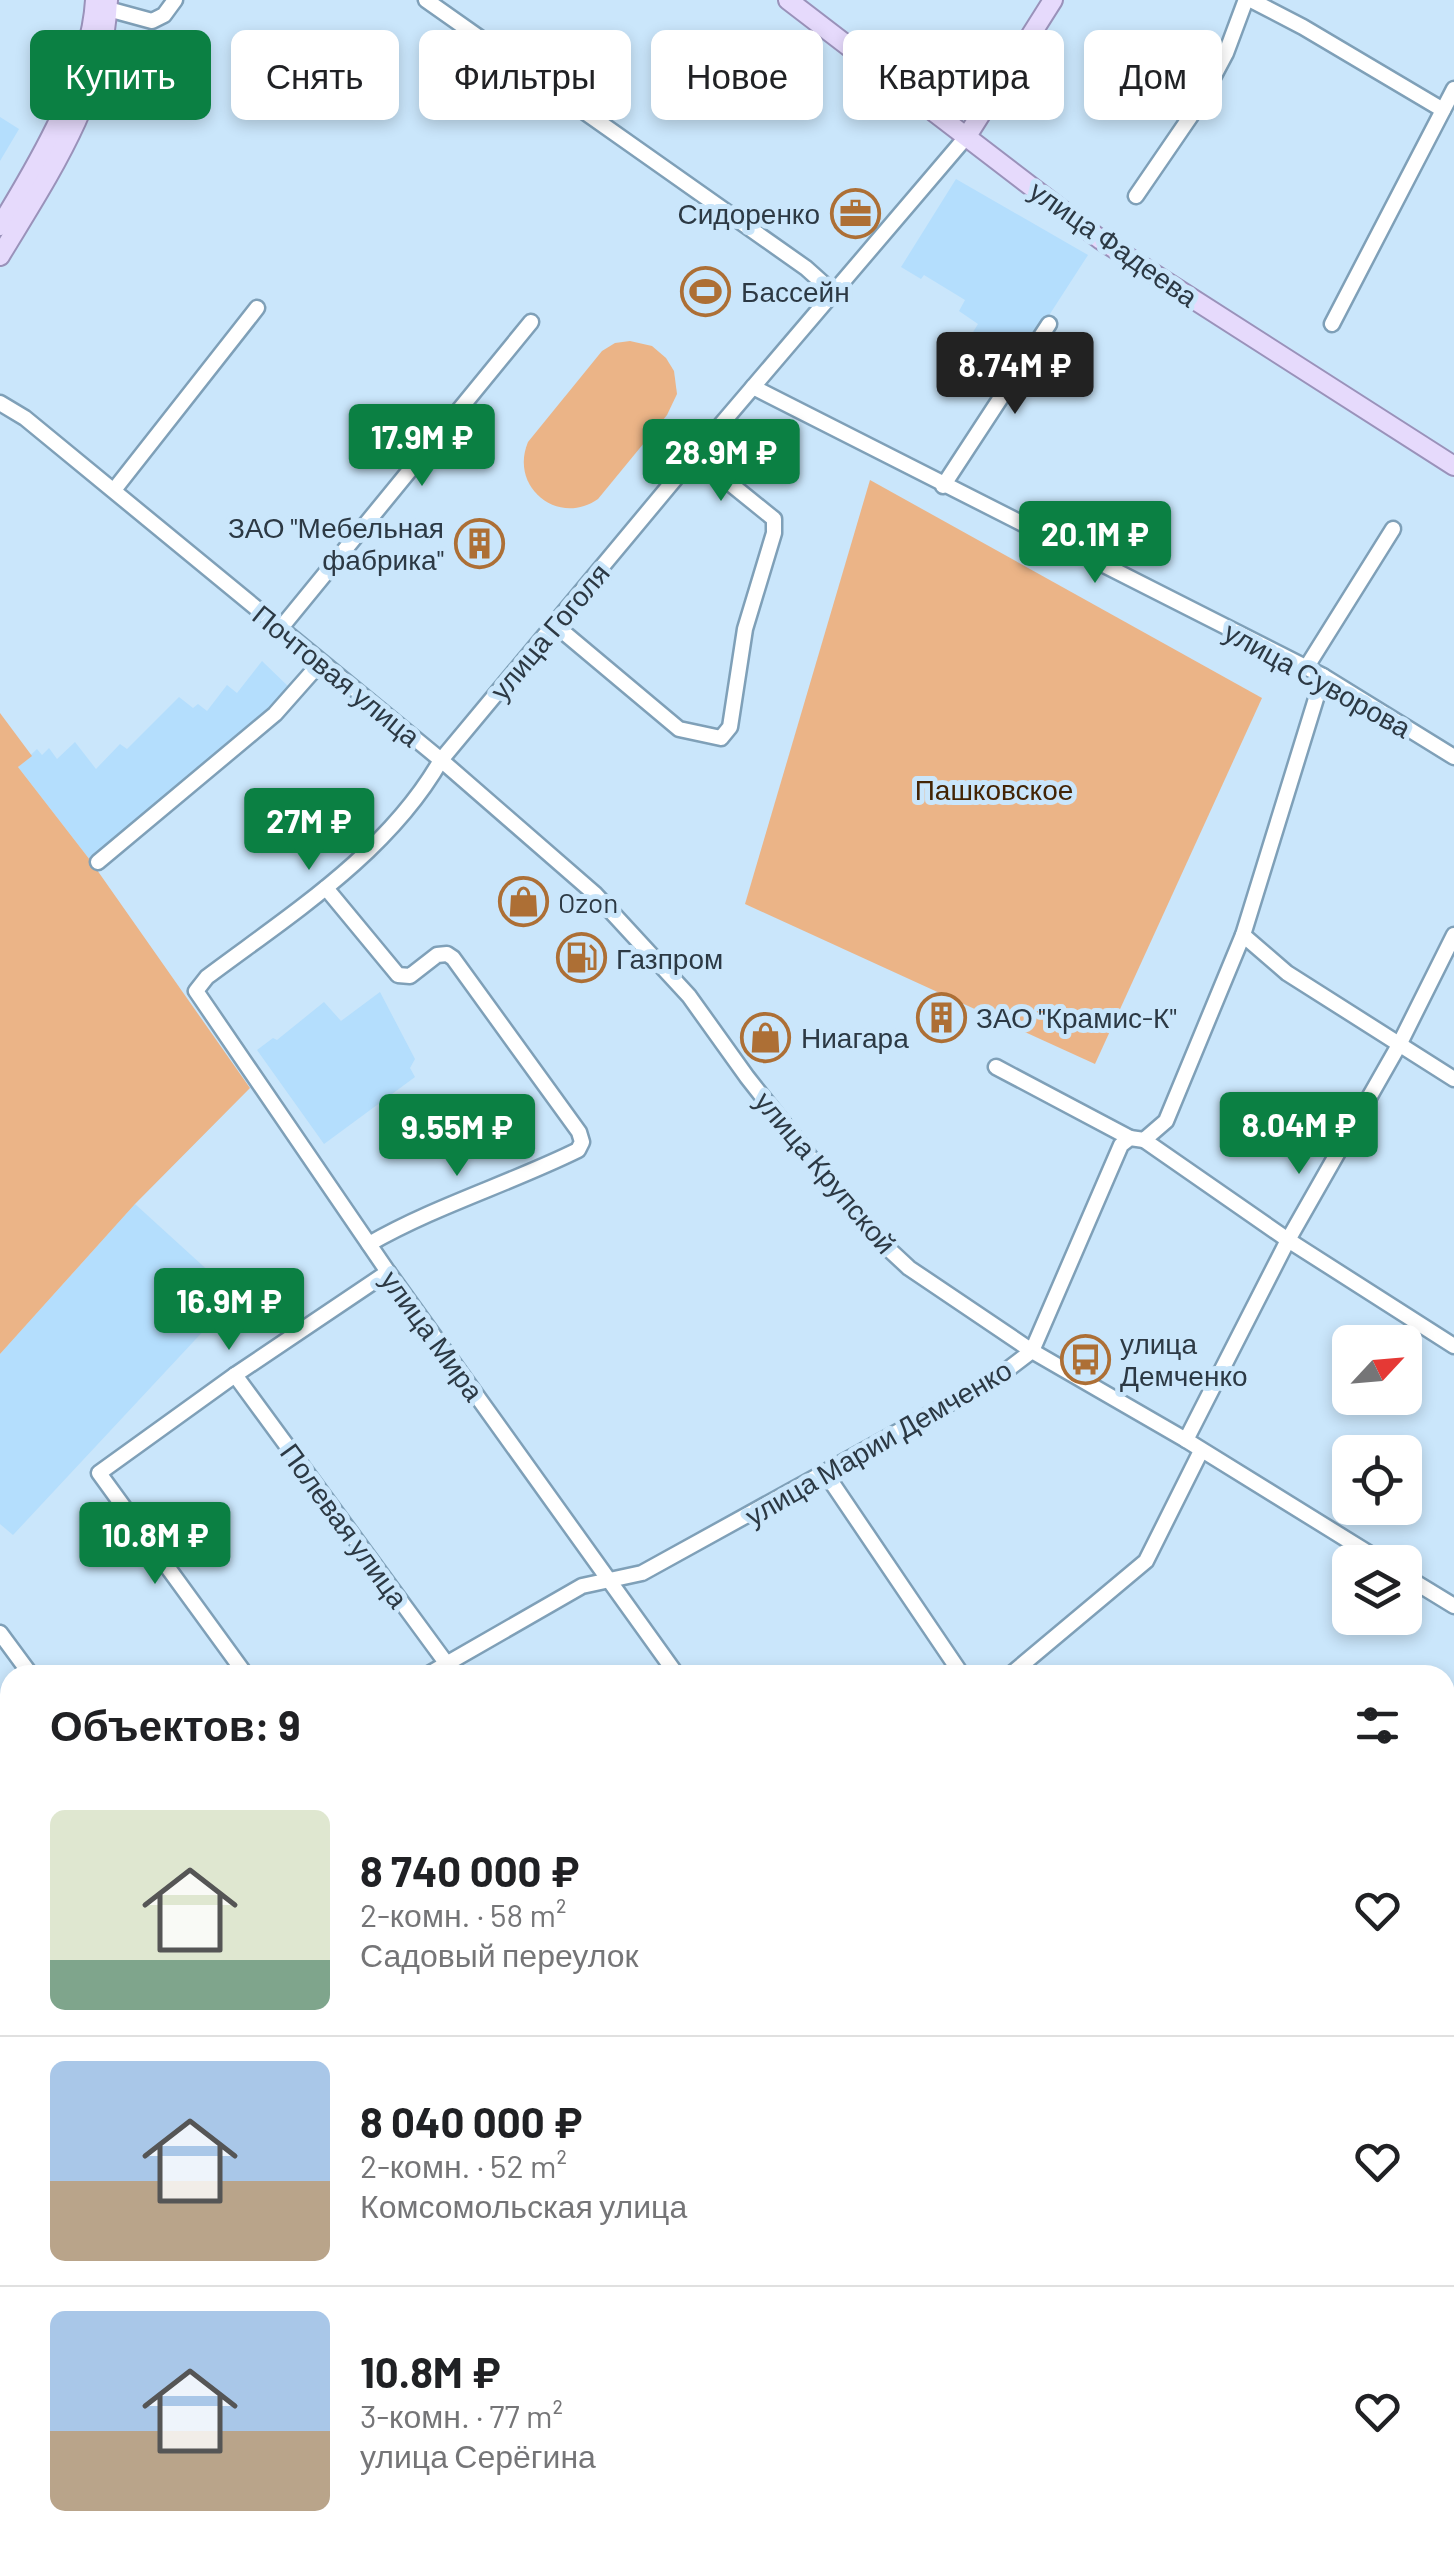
<!DOCTYPE html>
<html lang="ru">
<meta charset="utf-8">
<style>
:root{--surface:#fff;--page:#f6f6f6;--text:#202124;--muted:#757577;--line:#e0e0e0;--accent:#0b8043}
body{margin:0;font-family:Barlow,sans-serif;background:var(--page);color:var(--text);height:100vh;display:flex;flex-direction:column;font-size:38px;white-space:nowrap}
*{box-sizing:border-box;margin:0}
p{font-size:32px;color:var(--muted)}
.icon{flex:none;width:55px;height:55px;fill:none;stroke:currentColor;stroke-width:2;stroke-linecap:round;stroke-linejoin:round}
.map{position:relative;flex:1;overflow:hidden}
.panel{position:absolute;left:0px;top:1665px;width:1455px;height:892px;display:flex;flex-direction:column;background:var(--surface);border-radius:30px 30px 0 0;box-shadow:0 5px 15px #0003}
.panel>*{flex:none}
.hud{position:absolute;left:30px;top:30px;width:1395px;height:90px;display:flex;gap:20px}
.needle{width:65px;rotate:64deg}
.tools{position:absolute;left:1332px;top:1325px;display:grid;gap:20px}
.tools a{display:grid;place-items:center;width:90px;height:90px;border-radius:15px;background:var(--surface);box-shadow:0 5px 15px #0003;font-size:50px}
.price{position:absolute;translate:-50% -85px;padding:0 22px;border-radius:10px;background:var(--accent);color:#fff;font-size:32px;line-height:65px;filter:drop-shadow(0 2px 5px #0008)}
.price::after{content:'';position:absolute;left:50%;top:60px;width:30px;height:22px;margin-left:-15px;background:inherit;clip-path:polygon(0 0,100% 0,50% 100%)}
.price.selected{background:#222;color:#fff}
ul{padding:0;list-style:none}
li{display:flex;align-items:center;gap:30px;height:250px;padding:0 50px}
li+li{border-top:2px solid var(--line)}
li span{display:grid;place-items:center;flex:none;width:280px;height:200px;border-radius:15px;color:#555}
li>.icon{margin-inline-start:auto}
span .icon{width:120px;height:120px;fill:#fffc;stroke-width:1}
li b{font-size:42px}
h2{display:flex;justify-content:space-between;align-items:center;height:120px;padding:0 50px;font-size:42px}
.pill{padding:0 35px;border-radius:15px;background:var(--surface);box-shadow:0 5px 15px #0003;font-size:35px;line-height:90px}
.pill.selected{background:var(--accent);color:#fff}
.map>svg:first-child{display:block}
</style>
<div class="map">
<svg width="1454" height="2556" viewBox="0 0 1454 2556">
<rect width="100%" height="100%" fill="#cae6fb"/>
<!-- built -->
<g fill="#b4defd">
<path d="M0 117 19 129 0 161Z"/>
<path d="M956 179 1088 255 1006 382 962 350 978 324 959 311 965 300 924 275 921 279 901 267Z"/>
<path d="M262 661 293 691 90 860 18 767 37 749 42 755 49 748 57 759 75 742 96 769 120 744 127 749 179 697 193 708 198 704 207 711 227 685 237 693Z"/>
<path d="M380 992 415 1059 410 1068 415 1077 324 1144 257 1050 273 1038 277 1040 324 1002 341 1021Z"/>
<path d="M135 1204 236 1296 13 1535 0 1524V1354Z"/>
</g>
<!-- green -->
<g fill="#ebb487">
<path d="M630 341 652 346 666 358 674 371 677 394 667 415 598 499C558 527 509 487 528 442L602 351 615 343Z"/>
<path d="M870 480 1262 698 1095 1064 745 904Z"/>
<path d="M0 713 32 756 18 767 90 860 250 1088 135 1204 0 1354Z"/>
</g>
<g fill="none" stroke-linecap="round" stroke-linejoin="round">
<defs>
<g id="minor">
<path d="M426 0 806 268 835 294"/>
<path d="M1251 0 1303 27 1443 110"/>
<path d="M108 9 152 21 164 15 175 0"/>
<path d="M1136 196 1199 104 1226 53 1245 2 1248 0"/>
<path d="M1332 324 1454 89"/>
<path d="M753 387 1323 676 1454 757"/>
<path d="M0 403 25 418 441 760 595 894 689 996 747 1077 866 1228 909 1268 1032 1351 1186 1440 1383 1562"/>
<path d="M943 486 1049 324"/>
<path d="M114 490 257 308"/>
<path d="M555 625 679 729 721 738 730 727 745 629 774 533V519L695 455"/>
<path d="M280 629 531 322"/>
<path d="M1306 668 1393 529"/>
<path d="M98 862 275 714 321 662"/>
<path d="M326 888 398 975 410 976 437 955 447 954 453 958 579 1132 582 1142 578 1150C509 1184 435 1206 369 1244"/>
<path d="M1243 935 1287 973 1454 1079"/>
<path d="M996 1067 1130 1138"/>
<path d="M1144 1140 1288 1240 1454 1346"/>
<path d="M235 1375 455 1675"/>
<path d="M1186 1440 1288 1240 1399 1045 1454 935"/>
<path d="M826 1474 962 1675"/>
<path d="M1405 1576 1454 1606"/>
<path d="M0 1633 31 1675"/>
<path d="M246 1675 99 1473 235 1375 388 1272"/>
<path d="M427 1675 582 1586 642 1573 999 1376 1032 1351 1121 1145 1130 1138 1144 1140 1166 1121 1243 935 1323 676"/>
<path d="M677 1675 388 1272 196 991 207 977C291 914 388 853 441 760L695 455 967 136"/>
<path d="M1010 1675 1146 1561 1201 1451"/>
<path d="M1445 1841 1454 1846"/>
<path d="M0 1917 10 1931"/>
<path d="M1445 1947 1454 1930"/>
<path d="M1445 2164 1454 2152"/>
<path d="M0 2216 10 2230"/>
<path d="M1445 2295 1454 2306"/>
<path d="M1445 2393 1454 2383"/>
<path d="M0 2406 10 2409"/>
<path d="M670 2548 676 2556"/>
<path d="M911 2548 918 2556"/>
<path d="M1100 2548 1106 2556"/>
<path d="M45 2556 48 2548"/>
<path d="M357 2556 359 2548"/>
<path d="M815 2556 825 2548"/>
<path d="M1297 2556 1305 2548"/>
</g>
<g id="major">
<path d="M788 0 1101 240 1454 466"/>
<path d="M967 136 1053 0"/>
<path d="M0 226C38 164 91 74 95 0"/>
<path d="M0 256C47 178 104 95 108 0"/>
</g>
</defs>
<!-- minor casing -->
<use href="#minor" stroke="#7fa0b8" stroke-width="19"/>
<!-- major casing -->
<use href="#major" stroke="#9a92ba" stroke-width="22"/>
<!-- minor -->
<use href="#minor" stroke="#fff" stroke-width="14"/>
<!-- major -->
<use href="#major" stroke="#e6dafc" stroke-width="18"/>
</g>
<!-- icons -->
<defs>
<symbol id="office-ring" viewBox="-11 -11 22 22"><circle r="9.5" fill="#cae6fb" stroke="#ad6f35" stroke-width="1.5"/><path d="M-6-3h4V-5.5h4V-3h4V5H-6ZM-1-4.5V-3h2v-1.5ZM-6 0V1H6V0Z" fill="#ad6f35"/></symbol>
<symbol id="stadium-ring" viewBox="-11 -11 22 22"><circle r="9.5" fill="#cae6fb" stroke="#ad6f35" stroke-width="1.5"/><path d="M0-5a6.5 5 0 1 0 0 10a6.5 5 0 1 0 0-10ZM-3.5-1.8h7v3.6h-7Z" fill="#ad6f35"/></symbol>
<symbol id="building-ring" viewBox="-11 -11 22 22"><circle r="9.5" fill="#cae6fb" stroke="#ad6f35" stroke-width="1.5"/><path d="M-4-6H4V6H1V3H-1V6H-4ZM-2.5-4.3h1.7v1.8h-1.7ZM.8-4.3h1.7v1.8H.8ZM-2.5-1h1.7V.8h-1.7ZM.8-1h1.7V.8H.8Z" fill="#ad6f35"/></symbol>
<symbol id="shop-ring" viewBox="-11 -11 22 22"><circle r="9.5" fill="#cae6fb" stroke="#ad6f35" stroke-width="1.5"/><path d="M-5-2.5h2.3a2.7 3.5 0 0 1 5.4 0H5L5.5 6h-11ZM-1.5-2.5h3a1.5 2.3 0 0 0-3 0Z" fill="#ad6f35"/></symbol>
<symbol id="fuel-ring" viewBox="-11 -11 22 22"><circle r="9.5" fill="#cae6fb" stroke="#ad6f35" stroke-width="1.5"/><path d="M-5.5-6h7V0h2V4h1.3V-2.5L3-4.5l.8-.8L6-3V5H2.5V1h-1V6h-7ZM-4.2-4.7v3.2H.2V-4.7Z" fill="#ad6f35"/></symbol>
<symbol id="bus-ring" viewBox="-11 -11 22 22"><circle r="9.5" fill="#cae6fb" stroke="#ad6f35" stroke-width="1.5"/><path d="M-5-6H5V4H4V6H2V4H-2V6H-4V4H-5ZM-3.5-4V0h7V-4ZM-3.5 1.2v1.5H-2V1.2ZM2 1.2v1.5H3.5V1.2Z" fill="#ad6f35"/></symbol>
</defs>
<g fill-rule="evenodd">
<use href="#office-ring" x="828" y="186" width="55" height="55"/>
<use href="#stadium-ring" x="678" y="264" width="55" height="55"/>
<use href="#building-ring" x="452" y="516" width="55" height="55"/>
<use href="#shop-ring" x="496" y="874" width="55" height="55"/>
<use href="#fuel-ring" x="554" y="930" width="55" height="55"/>
<use href="#building-ring" x="914" y="990" width="55" height="55"/>
<use href="#shop-ring" x="738" y="1010" width="55" height="55"/>
<use href="#bus-ring" x="1058" y="1332" width="55" height="55"/>
</g>
<g text-anchor="middle" dominant-baseline="central" stroke-width="10" stroke-linejoin="round" paint-order="stroke">
<!-- poi labels -->
<g font-size="28" fill="#2c3944" stroke="#cae6fb" text-anchor="start">
<text x="820" y="213" text-anchor="end">Сидоренко</text>
<text x="741" y="291">Бассейн</text>
<text x="444" y="527" text-anchor="end">ЗАО "Мебельная<tspan x="444" dy="32">фабрика"</tspan></text>
<text x="558" y="902">Ozon</text>
<text x="616" y="958">Газпром</text>
<text x="976" y="1017">ЗАО "Крамис-К"</text>
<text x="801" y="1037">Ниагара</text>
<text x="1120" y="1343">улица<tspan x="1120" dy="32">Демченко</tspan></text>
</g>
<!-- street labels -->
<g font-size="28" fill="#2c3944" stroke="#cae6fb">
<text transform="translate(1114 243) rotate(35)">улица Фадеева</text>
<text transform="translate(549 631) rotate(-50)">улица Гоголя</text>
<text transform="translate(337 675) rotate(39)">Почтовая улица</text>
<text transform="translate(1318 679) rotate(29)">улица Суворова</text>
<text transform="translate(826 1172) rotate(50)">улица Крупской</text>
<text transform="translate(433 1335) rotate(54)">улица Мира</text>
<text transform="translate(878 1442) rotate(-30)">улица Марии Демченко</text>
<text transform="translate(345 1525) rotate(54)">Полевая улица</text>
</g>
<!-- park labels -->
<g font-size="28" fill="#432404" stroke="#cae6fb">
<text x="994" y="789">Пашковское</text>
</g>
</g>
</svg>
<div class="tools">
<a><svg class="needle" viewBox="-14 -14 28 28"><path d="M0-13l5 13h-10z" fill="#e53935"/><path d="M0 13l5-13h-10z" fill="#757577"/></svg></a>
<a><svg class="icon" aria-label="locate" viewBox="0 0 24 24"><circle cx="12" cy="12" r="6"/><path d="M12 2v4M12 18v4M2 12h4M18 12h4"/></svg></a>
<a><svg class="icon" aria-label="layers" viewBox="0 0 24 24"><path d="M12 4l9 5-9 5-9-5zM3 14l9 5 9-5"/></svg></a>
</div>
<b class="price selected" style="left:1015px;top:417px">8.74M ₽</b>
<b class="price" style="left:422px;top:489px">17.9M ₽</b>
<b class="price" style="left:721px;top:504px">28.9M ₽</b>
<b class="price" style="left:1095px;top:586px">20.1M ₽</b>
<b class="price" style="left:309px;top:873px">27M ₽</b>
<b class="price" style="left:1299px;top:1177px">8.04M ₽</b>
<b class="price" style="left:457px;top:1179px">9.55M ₽</b>
<b class="price" style="left:229px;top:1353px">16.9M ₽</b>
<b class="price" style="left:155px;top:1587px">10.8M ₽</b>
<div class="hud">
<a class="pill selected">Купить</a>
<a class="pill">Снять</a>
<a class="pill">Фильтры</a>
<a class="pill">Новое</a>
<a class="pill">Квартира</a>
<a class="pill">Дом</a>
</div>
<section class="panel">
<h2>Объектов: 9<svg class="icon" aria-label="filters" viewBox="0 0 24 24"><path d="M4 7h16M4 17h16"/><circle cx="9" cy="7" r="2"/><circle cx="15" cy="17" r="2"/></svg></h2>
<ul>
<li><span style="background:linear-gradient(#dfe7d0 75%,#7fa58c 0)"><svg class="icon" aria-label="home" viewBox="0 0 24 24"><path d="M3 11l9-7 9 7M6 9v11h12V9"/></svg></span><div><b>8 740 000 ₽</b><p>2-комн. · 58 m²</p><p>Садовый переулок</p></div><svg class="icon" aria-label="heart" viewBox="0 0 24 24"><path d="M12 20l-8-8c-3-5 5-10 8-4 3-6 11-1 8 4z"/></svg></li>
<li><span style="background:linear-gradient(#a9c7e8 60%,#b9a48a 0)"><svg class="icon" aria-label="home" viewBox="0 0 24 24"><path d="M3 11l9-7 9 7M6 9v11h12V9"/></svg></span><div><b>8 040 000 ₽</b><p>2-комн. · 52 m²</p><p>Комсомольская улица</p></div><svg class="icon" aria-label="heart" viewBox="0 0 24 24"><path d="M12 20l-8-8c-3-5 5-10 8-4 3-6 11-1 8 4z"/></svg></li>
<li><span style="background:linear-gradient(#a9c7e8 60%,#b9a48a 0)"><svg class="icon" aria-label="home" viewBox="0 0 24 24"><path d="M3 11l9-7 9 7M6 9v11h12V9"/></svg></span><div><b>10.8M ₽</b><p>3-комн. · 77 m²</p><p>улица Серёгина</p></div><svg class="icon" aria-label="heart" viewBox="0 0 24 24"><path d="M12 20l-8-8c-3-5 5-10 8-4 3-6 11-1 8 4z"/></svg></li>
</ul>
</section>
</div>
